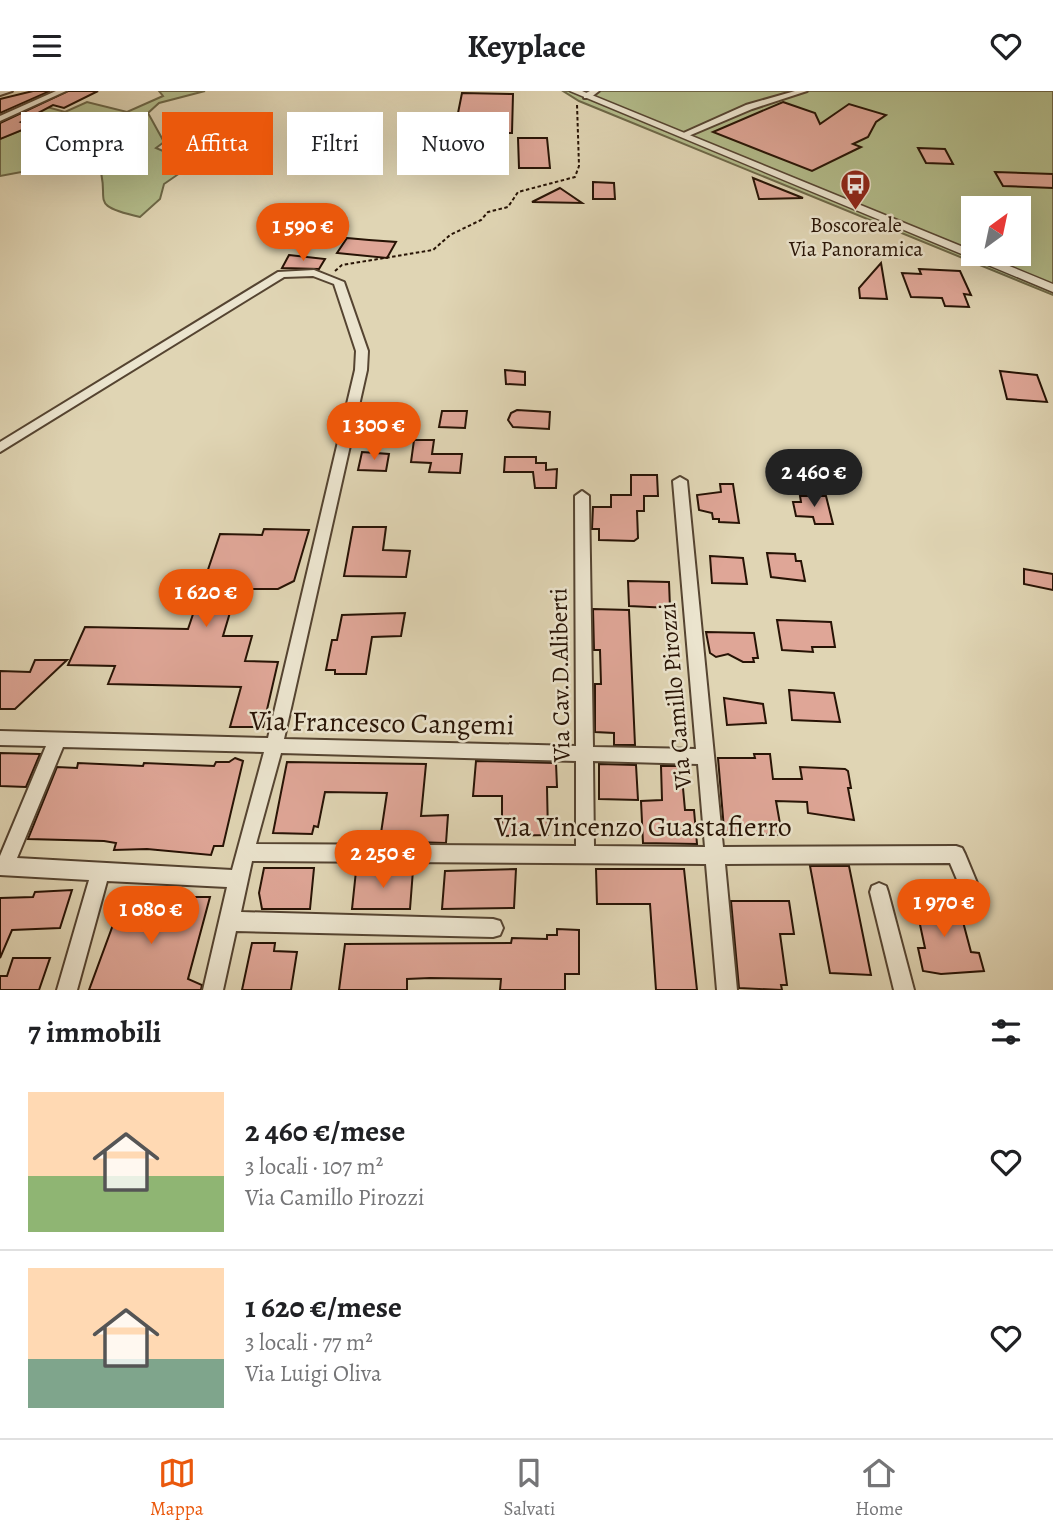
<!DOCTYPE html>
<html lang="it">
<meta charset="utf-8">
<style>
:root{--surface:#fff;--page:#f6f6f6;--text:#202124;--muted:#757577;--line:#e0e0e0;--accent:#ea580c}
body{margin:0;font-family:Alegreya,serif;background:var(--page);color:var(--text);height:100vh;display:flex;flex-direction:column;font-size:26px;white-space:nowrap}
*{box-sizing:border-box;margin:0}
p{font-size:23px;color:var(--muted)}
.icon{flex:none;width:38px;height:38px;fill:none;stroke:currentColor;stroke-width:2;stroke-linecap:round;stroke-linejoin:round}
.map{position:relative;height:899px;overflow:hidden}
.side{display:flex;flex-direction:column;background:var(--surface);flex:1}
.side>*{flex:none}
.guide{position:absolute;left:21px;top:21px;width:700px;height:63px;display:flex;gap:14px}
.needle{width:46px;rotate:33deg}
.tools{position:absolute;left:961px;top:105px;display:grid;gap:14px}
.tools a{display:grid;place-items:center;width:70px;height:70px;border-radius:0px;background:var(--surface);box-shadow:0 7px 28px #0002;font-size:35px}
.price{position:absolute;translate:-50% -60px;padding:0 16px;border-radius:24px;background:var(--accent);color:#fff;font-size:23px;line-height:46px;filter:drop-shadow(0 2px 4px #0008)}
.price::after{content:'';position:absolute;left:50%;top:42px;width:21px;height:16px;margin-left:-10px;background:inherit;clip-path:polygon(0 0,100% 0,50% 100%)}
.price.current{background:#222;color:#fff}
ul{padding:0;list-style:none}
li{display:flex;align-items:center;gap:21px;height:175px;padding:0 28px}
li+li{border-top:2px solid var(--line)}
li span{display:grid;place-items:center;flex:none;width:196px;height:140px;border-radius:0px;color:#555}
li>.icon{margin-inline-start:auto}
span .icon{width:84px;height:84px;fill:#fffc;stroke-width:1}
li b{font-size:30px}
h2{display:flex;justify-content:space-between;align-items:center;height:84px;padding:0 28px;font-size:30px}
.pill{padding:0 24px;border-radius:0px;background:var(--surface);box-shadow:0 7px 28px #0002;font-size:24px;line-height:63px}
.pill.current{background:var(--accent);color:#fff}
header{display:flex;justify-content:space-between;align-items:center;height:91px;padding:0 28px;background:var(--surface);font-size:32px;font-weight:600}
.dock{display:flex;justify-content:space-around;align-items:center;height:98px;border-top:2px solid var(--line);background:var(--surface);font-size:19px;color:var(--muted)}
.dock a{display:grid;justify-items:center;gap:4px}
.dock .current{color:var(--accent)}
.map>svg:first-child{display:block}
</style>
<header><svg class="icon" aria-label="menu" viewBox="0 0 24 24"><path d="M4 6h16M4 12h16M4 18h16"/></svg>Keyplace<svg class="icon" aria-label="heart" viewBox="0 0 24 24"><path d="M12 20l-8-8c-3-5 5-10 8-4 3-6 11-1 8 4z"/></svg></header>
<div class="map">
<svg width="1053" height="899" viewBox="0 0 1053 899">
<rect width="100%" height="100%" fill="#e0d5b4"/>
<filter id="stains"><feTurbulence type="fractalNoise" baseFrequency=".00286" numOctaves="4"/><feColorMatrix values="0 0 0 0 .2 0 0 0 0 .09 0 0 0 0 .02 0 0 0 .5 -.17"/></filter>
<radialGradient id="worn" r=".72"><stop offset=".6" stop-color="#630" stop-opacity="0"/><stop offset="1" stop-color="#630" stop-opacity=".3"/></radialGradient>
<!-- green -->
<g fill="#b3bd8c" stroke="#6d6848" stroke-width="2" fill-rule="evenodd">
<path d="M159 0H205L159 12 148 22 164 51 156 57 193 73 164 93 160 108 140 126C83 113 114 110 97 69L91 68 0 85V48L31 35 10 28 40 14 65 21 87 11 127 21 163 5Z"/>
<path d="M563 0H1053V204L579 10ZM973 117H1018V163H973Z"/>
</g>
<!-- building -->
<g fill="#dfa697" stroke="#271305" stroke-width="2">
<path d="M33 0H50L0 22V8Z"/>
<path d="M68 0H98L64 17 53 14 21 31 32 35 0 48V32Z"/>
<path d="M462 2 513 3 512 42H461L463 32H456Z"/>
<path d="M783 11 815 22 820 33 849 13 886 24 876 31 868 46 853 53 861 56 812 80 713 41Z"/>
<path d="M518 47H547L550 77H519Z"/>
<path d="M918 57 945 58 953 73 926 72Z"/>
<path d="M995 81 1053 83V97L1003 95Z"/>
<path d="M753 87 803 107 759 108Z"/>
<path d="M593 91 614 92 615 108H593Z"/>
<path d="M560 97 582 112 532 111Z"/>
<path d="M347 147 369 149 396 151 387 167 337 162Z"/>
<path d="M289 164 325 168 319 178 282 177Z"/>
<path d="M881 172 887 208 860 207 859 197Z"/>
<path d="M919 178 960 180 971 204 964 203 969 216 945 215 942 207 911 206 902 182 921 183Z"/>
<path d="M505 279 525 281V294L506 293Z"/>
<path d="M1000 280 1037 284 1047 311 1007 308Z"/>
<path d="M374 318H395L393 334H372Z"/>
<path d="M517 319 550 321 549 338 513 336 508 329 511 322Z"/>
<path d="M442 320H467L465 337 439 336Z"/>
<path d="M414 349H434L432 363H462L460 382 429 381 431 372 411 371Z"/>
<path d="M362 361 389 363 386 380 358 379Z"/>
<path d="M505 366H536V372H546V379L557 378 556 397H535L533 381H504Z"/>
<path d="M631 384H657L658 405H644V420H637L638 447 634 450 599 449V438H592L593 416H611V404H631Z"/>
<path d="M720 393H733L739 432 719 431V428H713L712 422 699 419 697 404 721 401Z"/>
<path d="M800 405H826L833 433H815L813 426 796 425 793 411H801Z"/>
<path d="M353 436H386L383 459 410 460 406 486 344 485Z"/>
<path d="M264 438 309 439 294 490 278 498H237L223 545H252L245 570 278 571 263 636H230L241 596 108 593 115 575 68 574 85 536 188 538 220 443 262 444Z"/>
<path d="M767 462 795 463 796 470H801L805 490 771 486Z"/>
<path d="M710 465 743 467 747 493 712 492Z"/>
<path d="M1024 478 1053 483V499L1024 493Z"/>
<path d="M628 490 669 491 670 517 629 515Z"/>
<path d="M593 518 629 519 635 654H614V642L595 641V593H601L600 559H594Z"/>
<path d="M405 522 401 545 372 546 366 583H335V579H326L332 549H337L342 524Z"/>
<path d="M777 529 831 531 835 556H812L813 561 782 559Z"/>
<path d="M706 541 754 542 758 567H753L754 571H743L728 563 716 566 710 562Z"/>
<path d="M35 569H67L15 618H0V580L30 581Z"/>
<path d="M789 599 834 602 840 631 792 629Z"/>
<path d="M724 607 763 613 766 632 727 634Z"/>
<path d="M0 662 40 663 26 696 0 695Z"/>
<path d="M754 663H770L773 688H802L800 676 845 678 848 680 851 697H848L854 729 808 722 807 711 776 710 782 744 729 743 724 738 718 667H755Z"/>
<path d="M235 667 243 670 230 725 223 755H214L211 764 147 758 114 759 116 752 104 750 28 748 57 676 77 677 78 672 143 675 144 672 214 675 216 671H229Z"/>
<path d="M476 670 556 672 557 696H547L548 744 502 745V705H473Z"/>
<path d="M287 671 426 673 421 725 448 724 446 752 412 751V742H381L387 702 325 701 318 736 314 735 312 743 273 742Z"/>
<path d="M599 673 636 674 638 709 599 708Z"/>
<path d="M661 675H681L685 719H694L697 753 643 752 641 710 662 709Z"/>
<path d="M810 775H849L871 884 830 882Z"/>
<path d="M264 777H314L310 818H262L259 802Z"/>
<path d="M516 778 514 817 442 818 445 780Z"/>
<path d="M596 778H684L697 899H656L650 813H597Z"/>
<path d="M413 779 410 818H352L356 780Z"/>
<path d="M72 799 60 837 12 839 0 867V807L33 806 35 801Z"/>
<path d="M162 802 158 814 187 815 189 806H210L188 888 202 894 201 899H89L124 804Z"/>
<path d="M731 810H789L794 843H780L787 894H781L782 899 739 897Z"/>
<path d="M909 810 958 812 971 861 979 862 984 880 941 883 923 880 918 857H925L919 829H913Z"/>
<path d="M557 838 579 839V883H565V899H500L501 888 430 887 407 888V899H339L345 853 511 852 512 847 547 848V844H557Z"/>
<path d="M252 852H275L274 860 297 861 291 899H242Z"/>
<path d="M13 867H50L39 899H0V885H7Z"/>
</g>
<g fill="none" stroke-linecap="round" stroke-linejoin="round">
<defs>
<g id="minor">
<path d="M0 0H12L0 4Z"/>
<path d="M56 0H66L0 30V25Z"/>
<path d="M590 0H599L590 7H584V3Z"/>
<path d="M795 0H807L752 18 686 46 679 44 746 14Z"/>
<path d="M314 179 344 191 368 260 367 279 284 648 576 655 575 405 582 400 589 405 593 656 696 658 673 390 680 386 687 390 723 756 956 755 962 757 965 763 982 804 980 810 973 813 966 810 950 772 725 773 737 899H717L706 773 252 770 241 821 493 828 500 830 503 837 500 844 493 846 236 840 223 899H203L227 796 107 790 77 899H57L89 789 0 784V765L46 655 0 654V640L268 647 355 279 356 260 334 193 313 185 284 186 0 361V351L278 181ZM63 656 264 661 232 779 17 767ZM281 662 576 670V755L256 753ZM593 670 698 673 705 756 594 755Z"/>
<path d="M879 792 886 795 888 801 914 899H894L870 801 872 795Z"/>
</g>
<path id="tertiary" d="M570 0H582L973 160V163H980L1053 193V201Z"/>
</defs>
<!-- minor casing -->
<use href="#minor" stroke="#554431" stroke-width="4"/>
<!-- tertiary casing -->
<use href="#tertiary" stroke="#554431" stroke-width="3"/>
<!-- path -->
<path stroke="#271305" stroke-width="2" stroke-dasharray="3.5 2.5" stroke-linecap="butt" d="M335 180 342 174 433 159 450 144 481 129 488 121 508 116 518 101 575 86 579 75 577 13"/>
<!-- minor -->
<use href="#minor" fill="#ebe4ce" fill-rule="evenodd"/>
<!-- tertiary -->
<use href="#tertiary" fill="#ebe4ce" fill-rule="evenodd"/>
</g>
<!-- icons -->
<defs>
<symbol id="bus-pin" viewBox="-11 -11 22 30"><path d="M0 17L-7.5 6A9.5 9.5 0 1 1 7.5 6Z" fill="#8f2418" stroke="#ebe4ce"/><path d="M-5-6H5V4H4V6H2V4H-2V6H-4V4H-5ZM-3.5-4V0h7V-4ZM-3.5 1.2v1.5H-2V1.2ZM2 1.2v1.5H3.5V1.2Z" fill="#fff"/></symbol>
</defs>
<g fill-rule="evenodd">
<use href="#bus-pin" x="838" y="76" width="35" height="47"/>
</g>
<g text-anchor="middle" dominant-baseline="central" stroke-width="5" stroke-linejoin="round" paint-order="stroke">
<!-- far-poi labels -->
<g font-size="21" fill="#271305" stroke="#ebe4ce">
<text x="856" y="134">Boscoreale<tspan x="856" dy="24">Via Panoramica</tspan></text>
</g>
<!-- street labels -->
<g font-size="24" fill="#271305" stroke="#ebe4ce">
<text transform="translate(560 584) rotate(-91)">Via Cav.D.Aliberti</text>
<text transform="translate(675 605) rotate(-95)">Via Camillo Pirozzi</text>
</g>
<!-- near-street labels -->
<g font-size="28" fill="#271305" stroke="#ebe4ce">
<text transform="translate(382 632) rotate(1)">Via Francesco Cangemi</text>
<text x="643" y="736">Via Vincenzo Guastafierro</text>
</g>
</g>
<rect width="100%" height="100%" filter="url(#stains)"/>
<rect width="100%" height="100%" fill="url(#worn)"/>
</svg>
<div class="tools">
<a><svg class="needle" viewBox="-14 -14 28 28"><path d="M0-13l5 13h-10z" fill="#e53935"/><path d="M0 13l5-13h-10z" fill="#757577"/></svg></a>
</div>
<b class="price" style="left:303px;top:172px">1 590 €</b>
<b class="price" style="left:374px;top:371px">1 300 €</b>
<b class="price current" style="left:814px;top:418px">2 460 €</b>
<b class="price" style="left:206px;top:538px">1 620 €</b>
<b class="price" style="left:383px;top:799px">2 250 €</b>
<b class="price" style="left:944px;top:848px">1 970 €</b>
<b class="price" style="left:151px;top:855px">1 080 €</b>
<div class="guide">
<a class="pill">Compra</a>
<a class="pill current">Affitta</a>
<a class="pill">Filtri</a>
<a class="pill">Nuovo</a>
</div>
</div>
<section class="side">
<h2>7 immobili<svg class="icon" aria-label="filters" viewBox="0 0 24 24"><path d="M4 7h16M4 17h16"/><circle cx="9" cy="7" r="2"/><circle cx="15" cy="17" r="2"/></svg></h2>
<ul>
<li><span style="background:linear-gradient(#ffd9b3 60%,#8fb573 0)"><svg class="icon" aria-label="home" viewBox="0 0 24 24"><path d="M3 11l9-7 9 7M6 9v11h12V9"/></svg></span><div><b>2 460 €/mese</b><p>3 locali · 107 m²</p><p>Via Camillo Pirozzi</p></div><svg class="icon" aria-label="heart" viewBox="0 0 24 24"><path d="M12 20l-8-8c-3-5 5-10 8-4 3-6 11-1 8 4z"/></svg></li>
<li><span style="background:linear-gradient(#ffd9b3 65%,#7fa58c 0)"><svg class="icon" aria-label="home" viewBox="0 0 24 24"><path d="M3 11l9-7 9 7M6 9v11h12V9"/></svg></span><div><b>1 620 €/mese</b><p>3 locali · 77 m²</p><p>Via Luigi Oliva</p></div><svg class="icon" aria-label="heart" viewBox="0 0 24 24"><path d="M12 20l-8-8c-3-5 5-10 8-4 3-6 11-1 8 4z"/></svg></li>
</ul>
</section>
<nav class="dock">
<a class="current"><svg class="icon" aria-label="map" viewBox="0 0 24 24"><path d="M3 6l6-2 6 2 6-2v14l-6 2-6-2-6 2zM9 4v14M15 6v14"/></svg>Mappa</a>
<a><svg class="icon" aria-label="saved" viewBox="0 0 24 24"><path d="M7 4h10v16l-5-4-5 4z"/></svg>Salvati</a>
<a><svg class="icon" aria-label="home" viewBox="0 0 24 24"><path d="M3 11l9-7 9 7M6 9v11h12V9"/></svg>Home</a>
</nav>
